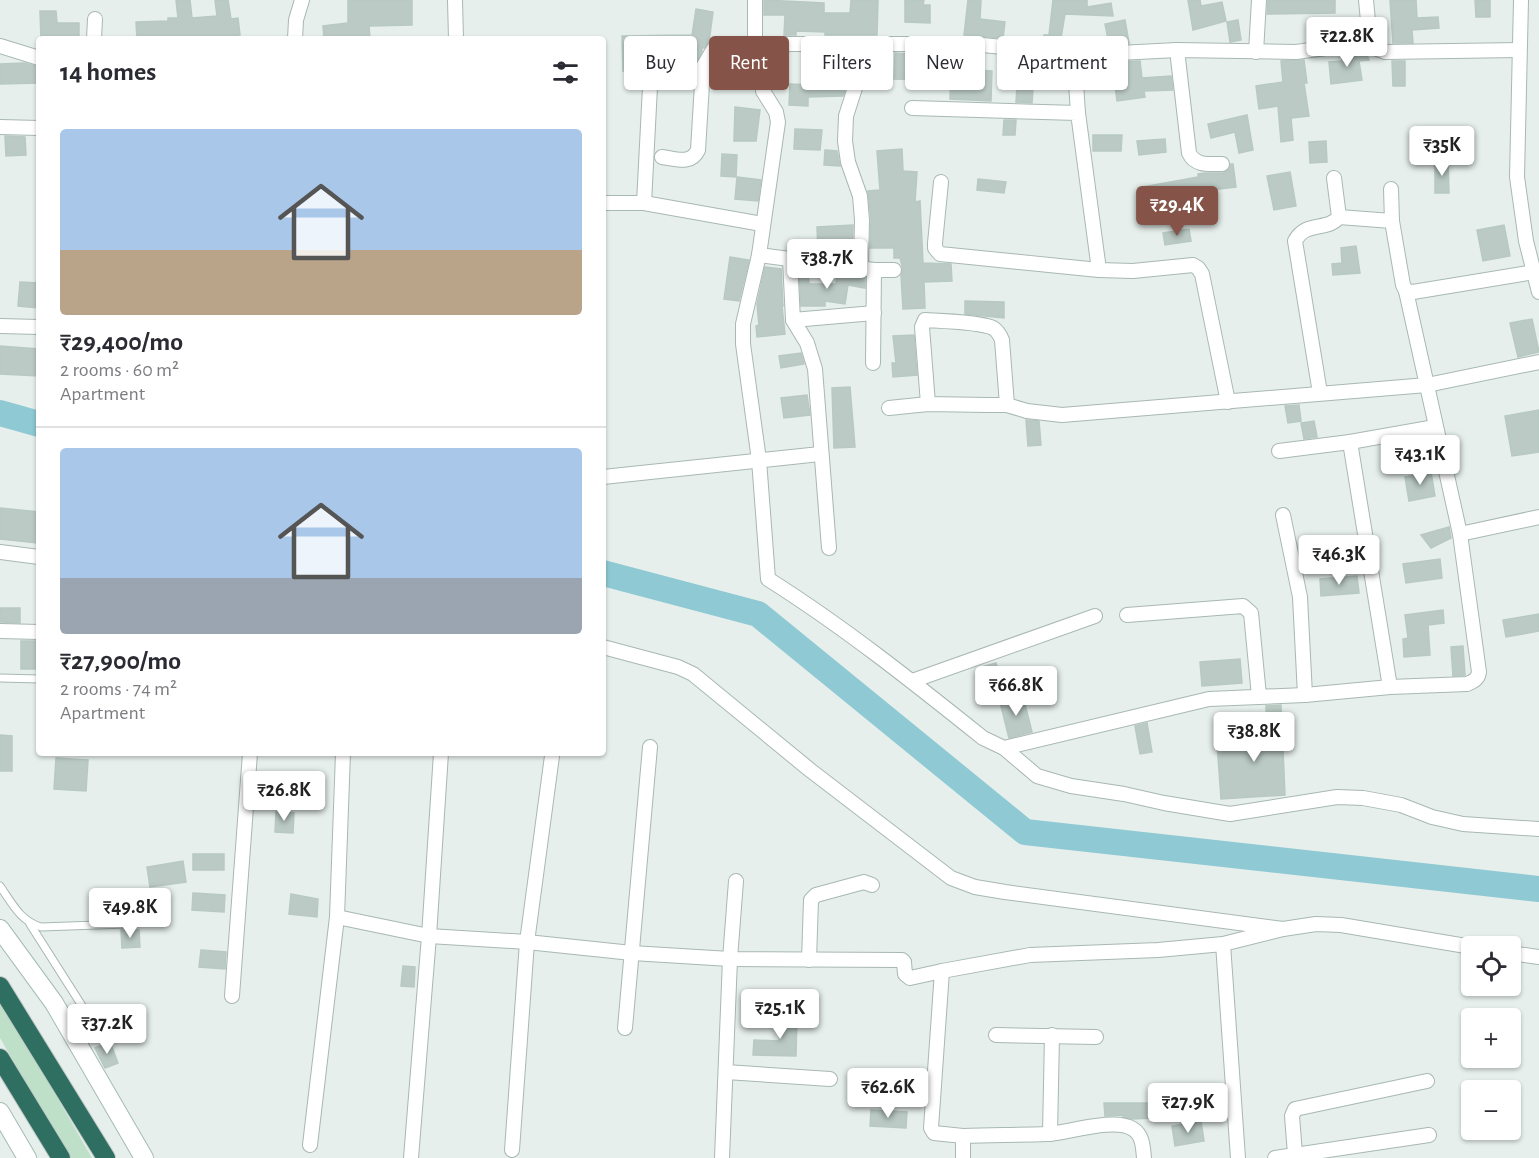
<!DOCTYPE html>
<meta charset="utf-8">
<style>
:root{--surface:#fff;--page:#f2f2f3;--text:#2b2b33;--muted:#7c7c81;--line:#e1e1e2;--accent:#855347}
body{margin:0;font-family:"Alegreya Sans",sans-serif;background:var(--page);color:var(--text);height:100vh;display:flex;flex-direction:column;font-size:22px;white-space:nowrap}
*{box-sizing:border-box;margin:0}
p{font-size:20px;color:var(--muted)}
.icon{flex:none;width:33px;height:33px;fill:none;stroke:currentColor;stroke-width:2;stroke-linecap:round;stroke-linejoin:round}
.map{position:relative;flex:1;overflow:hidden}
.drawer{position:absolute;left:36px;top:36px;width:570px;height:720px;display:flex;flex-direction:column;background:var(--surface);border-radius:6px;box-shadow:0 2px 4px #0004}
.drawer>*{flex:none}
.top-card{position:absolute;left:624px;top:36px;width:570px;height:54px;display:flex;gap:12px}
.tools{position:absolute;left:1461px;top:936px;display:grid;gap:12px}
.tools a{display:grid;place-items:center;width:60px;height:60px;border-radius:6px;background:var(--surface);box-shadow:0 2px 4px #0004;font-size:30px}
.price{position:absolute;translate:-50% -51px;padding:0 14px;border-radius:6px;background:#fff;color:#222;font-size:20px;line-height:39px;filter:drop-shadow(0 2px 3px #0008)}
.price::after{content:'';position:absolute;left:50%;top:36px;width:18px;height:14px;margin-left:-9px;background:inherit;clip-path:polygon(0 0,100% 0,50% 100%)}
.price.on{background:var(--accent);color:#fff}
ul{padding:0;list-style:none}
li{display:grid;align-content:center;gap:12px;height:318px;padding:0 24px}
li+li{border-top:2px solid var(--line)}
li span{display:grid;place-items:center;height:186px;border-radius:6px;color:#555}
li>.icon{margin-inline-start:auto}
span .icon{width:108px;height:108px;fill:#fffc;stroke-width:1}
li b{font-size:26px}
h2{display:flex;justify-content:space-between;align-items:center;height:72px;padding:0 24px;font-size:26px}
.tag{padding:0 21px;border-radius:6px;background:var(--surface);box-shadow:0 2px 4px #0004;font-size:21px;line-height:54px}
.tag.on{background:var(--accent);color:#fff}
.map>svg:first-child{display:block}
</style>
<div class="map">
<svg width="1539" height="1158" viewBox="0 0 1539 1158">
<rect width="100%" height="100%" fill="#e6efeb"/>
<!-- green -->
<path fill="#bfe0c8" d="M0 998 92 1158H70L0 1038Z"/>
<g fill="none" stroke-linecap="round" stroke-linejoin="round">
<!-- river -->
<g stroke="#8ec9d4" stroke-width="26">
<path d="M0 413 39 424"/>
<path d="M603 573 758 614 1025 832 1539 889"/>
</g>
</g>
<!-- building -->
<g fill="#bbcac4" stroke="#b8c9c2" stroke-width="1.5">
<path d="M176 0H190L192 18 217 16 215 0H228L231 19 238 18 240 35 218 39H137L136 22 168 21V18H178Z"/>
<path d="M348 0H412V25L369 26 370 39H349V37L324 39 323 26 348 23Z"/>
<path d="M764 0 824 3V13H850L851 0H878L877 35H825V32L796 31V35H784L785 15H764Z"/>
<path d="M905 0H924L923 5H930V23L905 22Z"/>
<path d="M968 0H981L980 19 1005 22 1003 38 964 35Z"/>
<path d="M1053 0H1087V7L1111 3 1113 16 1065 14 1060 44 1043 42 1044 35H1049Z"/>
<path d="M1188 0H1200L1201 6 1222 2 1226 21 1193 30Z"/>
<path d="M1268 0H1335V13L1267 14Z"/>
<path d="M1390 0H1416L1417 18 1438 17 1439 28 1412 30 1413 43H1393Z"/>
<path d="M1475 0H1490V17H1476Z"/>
<path d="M696 9 713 12 709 42 704 48 702 47V52L694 68 682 67V71H660V44L652 39 645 43 643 47 642 72 623 71 622 36 692 35Z"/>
<path d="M40 11H56L57 23H79V39H41Z"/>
<path d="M1125 20 1129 43 1109 44 1105 24Z"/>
<path d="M1238 20 1241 40 1230 42 1227 22Z"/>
<path d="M1366 52 1369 60 1359 61 1362 80 1331 84 1329 62 1342 61V55Z"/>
<path d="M824 53H854V62L843 96 808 97V106L789 105 790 84 814 85V80H824Z"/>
<path d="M895 53 923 55 921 80 894 79Z"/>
<path d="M729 57 753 60 754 77H729Z"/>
<path d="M1024 58 1058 61 1057 71 1024 68Z"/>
<path d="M1304 60 1307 83H1304L1309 116 1291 118 1293 140 1281 142 1278 106 1259 109 1256 86 1283 82 1281 61Z"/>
<path d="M771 61H782L780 88 772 87Z"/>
<path d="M1140 61 1142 78 1171 76 1173 90 1144 91 1145 97 1117 101 1112 62Z"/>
<path d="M1392 61H1405V86H1393Z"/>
<path d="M24 63 39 67V83L0 84V64Z"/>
<path d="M951 69 992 71 991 101 950 99Z"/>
<path d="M1018 72 1034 73 1032 103 1016 102Z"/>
<path d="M735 107 760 110 756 141H734Z"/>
<path d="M1247 115 1253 150 1239 153 1235 132 1211 138 1208 124Z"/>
<path d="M1004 120H1016L1015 135H1003Z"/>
<path d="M795 129 822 130 820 150 794 149Z"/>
<path d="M1093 135H1122L1121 151H1093Z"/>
<path d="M5 136 25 137 26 155 6 156Z"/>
<path d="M1165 139 1166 152 1139 155 1137 141Z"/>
<path d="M1326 141 1327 162 1310 163 1309 142Z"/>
<path d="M902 149 903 171 917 172 915 202 920 201 923 263 951 264 952 281 924 282 925 308 903 309 901 275 903 269 900 258H894V248H870L871 219 868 191 880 190 877 151Z"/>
<path d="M825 150 837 151 840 166 824 165Z"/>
<path d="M722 154 737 155 736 177 721 176Z"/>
<path d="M1435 161H1448L1449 193H1435Z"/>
<path d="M1231 164H1233L1236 187 1210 190 1211 197 1185 202 1186 206 1146 212 1142 187 1198 177V174L1205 173H1223L1229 169Z"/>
<path d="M1290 172 1296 206 1274 210 1267 176Z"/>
<path d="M737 177 761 180 758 201 735 199Z"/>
<path d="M978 179 1006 182 1004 193 977 190Z"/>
<path d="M853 225 852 258 838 256V251H818L817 227Z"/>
<path d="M1504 225 1510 256 1483 261 1477 230Z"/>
<path d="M1189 229 1191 241 1165 245 1163 233Z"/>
<path d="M1356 246 1360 273 1333 275 1332 264 1342 263 1341 248Z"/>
<path d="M730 257 749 260 739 301 724 299Z"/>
<path d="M765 267 781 269 783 306H782L785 334 757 337 756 326 759 325 757 304Z"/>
<path d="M799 269 808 270 809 284H836L837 274 865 278V288L848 285 845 304 825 301V306H801Z"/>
<path d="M20 282 39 283V308L18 306Z"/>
<path d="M965 301 1004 302V318L965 314Z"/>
<path d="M1532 319 1539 352 1518 357 1510 323Z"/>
<path d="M914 335 917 375 893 377 892 363H896L893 336Z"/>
<path d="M0 346 39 349V376L0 374Z"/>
<path d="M801 353 804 364 781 368 779 356Z"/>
<path d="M850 387 855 447 834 448 832 388Z"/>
<path d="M807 395 810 415 784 418 781 398Z"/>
<path d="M1299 405 1301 421 1288 423 1285 406Z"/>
<path d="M1539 410V452L1512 456 1505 416Z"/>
<path d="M1026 420 1039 421 1041 445 1028 446Z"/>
<path d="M1314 421 1317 437 1304 439 1301 423Z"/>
<path d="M1431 472 1435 496 1409 501 1405 477Z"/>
<path d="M0 508 39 512 37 543 0 539Z"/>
<path d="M1449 527 1451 538 1431 548 1421 535Z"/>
<path d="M1440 559 1442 578 1406 583 1403 564Z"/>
<path d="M1357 576 1359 593 1321 596 1320 579Z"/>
<path d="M0 608H20V623L0 622Z"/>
<path d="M1443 610 1444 623 1428 625 1430 655 1404 657 1403 639 1408 638 1405 615Z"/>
<path d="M1539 614V631L1506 637 1503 620Z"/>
<rect x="21" y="641" width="18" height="28"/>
<path d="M1463 646 1465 675 1453 676 1451 647Z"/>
<path d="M1240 659 1242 683 1202 686 1200 662Z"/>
<path d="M996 663 1001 679 983 685 978 668Z"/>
<path d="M1023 696 1032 732 1009 738 1000 702Z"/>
<path d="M1281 705 1285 795 1221 799 1217 743 1267 740 1266 706Z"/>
<path d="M1147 723 1152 752 1140 754 1135 726Z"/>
<path d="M0 735 12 736V771H0Z"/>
<path d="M56 758 88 760 86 791 54 789Z"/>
<path d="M276 812 294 813 293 833 275 832Z"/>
<rect x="193" y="854" width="31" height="16"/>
<path d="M183 861 186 882 150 887 147 867Z"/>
<path d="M193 893 225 895 224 912 192 910Z"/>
<path d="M291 894 318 899 317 917 289 914Z"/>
<path d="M121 930H139L140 947 122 948Z"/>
<path d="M201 950 226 952 225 969 199 967Z"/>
<path d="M403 966 415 967 414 987 401 986Z"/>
<path d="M779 1017H797L796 1056 753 1055 754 1040 779 1041Z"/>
<path d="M110 1042 118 1063 105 1068 95 1048Z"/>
<path d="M1104 1103H1155V1118L1131 1119 1123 1117V1115L1105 1116Z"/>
<path d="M871 1110 907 1112 906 1128 870 1126Z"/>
<path d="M1201 1121 1204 1141 1175 1146 1172 1126Z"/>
</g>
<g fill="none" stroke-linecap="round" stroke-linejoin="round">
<defs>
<g id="lane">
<path d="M0 678 39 679"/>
<path d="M0 886C12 903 20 921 41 927L126 924"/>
<path d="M30 924 91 1020"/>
</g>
<g id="street">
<path d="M455 0 456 39"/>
<path d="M1366 0 1370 42 1375 48 1385 52 1519 50"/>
<path d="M1521 0 1517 177 1526 241 1539 292"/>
<path d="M94 39 95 19"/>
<path d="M295 39 296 20 302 0"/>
<path d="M755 44V0"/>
<path d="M762 44 763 91 776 112 778 122 759 255 743 324V344L759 460 768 579C844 627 913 682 983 738L1004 748 1209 699 1305 695 1390 687 1467 684C1474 681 1478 679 1479 672L1460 534"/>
<path d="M0 46 39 58"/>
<path d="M1177 50 1189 153C1195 166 1209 164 1222 164"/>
<path d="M1256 52 1259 0"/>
<path d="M1074 54 1078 113"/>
<path d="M912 108 1078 113 1099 270"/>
<path d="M0 127 39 128"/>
<path d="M662 157C676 159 691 165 698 150L703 67 713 50 721 45 729 44H972L1074 54H1099L1177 50 1296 52 1370 42"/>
<path d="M941 182 935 243V248L940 254 1099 270 1133 271 1193 265 1198 268 1202 274 1228 402"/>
<path d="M1391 189 1392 221 1403 285 1406 291 1413 292 1534 272"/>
<path d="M603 203H644L762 224"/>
<path d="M644 203 652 48"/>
<path d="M1339 217 1392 221"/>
<path d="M759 255 874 270H894"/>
<path d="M790 260 793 320 807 343 815 369 829 548"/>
<path d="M861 267 862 220 860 196 848 162 845 141 846 116 869 44"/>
<path d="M1406 291 1460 534 1539 517"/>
<path d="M793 320 874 313"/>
<path d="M0 326 39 327"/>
<path d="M873 363 874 270"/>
<path d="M1320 393 1295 241C1306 220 1327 232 1339 217L1334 178"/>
<path d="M928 404 922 327 925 320C941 321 981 322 993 328 998 331 1000 335 1002 340L1007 405"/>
<path d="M889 408 928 404 987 405H1007L1027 411 1062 415 1427 385 1539 362"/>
<path d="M1350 442 1390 687"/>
<path d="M1279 451 1350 442 1435 427"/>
<path d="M603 477 820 454"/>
<path d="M1283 515 1300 597 1305 695"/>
<path d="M0 552 39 557"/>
<path d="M1127 615 1243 606 1251 613 1259 696"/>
<path d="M0 631 39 632"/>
<path d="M603 647 678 667 693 674 810 770 951 878 975 887 1005 892 1283 929"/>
<path d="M912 681 1095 616"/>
<path d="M1004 748 1037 776 1071 786 1124 794 1164 803 1230 814 1337 797 1363 798 1401 805 1432 817 1463 824 1539 829"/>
<path d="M337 917 429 936 527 942 632 953 730 959 902 960 904 962 905 974 910 978 942 971 931 1128 934 1133 963 1136V1158"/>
<path d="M1223 944 1238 1158"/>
<path d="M1510 953 1539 957"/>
<path d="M809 960 811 900 816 895 864 882 872 885"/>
<path d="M942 971 1030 955 1158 950 1223 944 1283 929 1316 924 1341 925 1472 947"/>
<path d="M232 996 250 753"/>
<path d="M625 1028 650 747"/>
<path d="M996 1035 1096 1037"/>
<path d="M726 1072 830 1079"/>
<path d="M1050 1134 1052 1035"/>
<path d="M963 1136C991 1135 1019 1135 1047 1134 1068 1133 1114 1117 1133 1129 1143 1135 1143 1148 1144 1158"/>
<path d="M310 1145 337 917 343 753"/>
<path d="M512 1150 527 942 552 756"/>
<path d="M1295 1154 1292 1116 1295 1109 1427 1081"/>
<path d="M411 1158 429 936 441 753"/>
<path d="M722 1158 730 959 736 881"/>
<path d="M1275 1158 1429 1135"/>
</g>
<g id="secondary">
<path d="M0 929 54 1003 144 1158"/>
<path d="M0 1112 27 1158"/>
</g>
<g id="highway">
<path d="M0 986 106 1158"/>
<path d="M0 1058 61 1158"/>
</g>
</defs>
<!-- lane casing -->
<use href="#lane" stroke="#a8b8b2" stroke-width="9"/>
<!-- street casing -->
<use href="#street" stroke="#a8b8b2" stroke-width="16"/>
<!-- secondary casing -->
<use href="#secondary" stroke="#a4bbb3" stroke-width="20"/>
<!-- highway casing -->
<use href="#highway" stroke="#c2cac8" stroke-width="20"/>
<!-- lane -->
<use href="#lane" stroke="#fff" stroke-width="7"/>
<!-- street -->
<use href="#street" stroke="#fff" stroke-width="14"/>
<!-- secondary -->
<use href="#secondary" stroke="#fff" stroke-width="18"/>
<!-- highway -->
<use href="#highway" stroke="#2f6f62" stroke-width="18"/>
</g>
</svg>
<div class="tools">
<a><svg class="icon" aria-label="locate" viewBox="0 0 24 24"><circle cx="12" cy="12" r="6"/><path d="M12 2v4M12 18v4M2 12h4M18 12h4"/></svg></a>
<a>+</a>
<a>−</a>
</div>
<b class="price" style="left:1347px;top:68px">₹22.8K</b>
<b class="price" style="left:1442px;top:177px">₹35K</b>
<b class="price on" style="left:1177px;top:237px">₹29.4K</b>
<b class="price" style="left:827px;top:290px">₹38.7K</b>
<b class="price" style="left:1420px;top:486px">₹43.1K</b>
<b class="price" style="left:1339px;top:586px">₹46.3K</b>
<b class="price" style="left:1016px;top:717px">₹66.8K</b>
<b class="price" style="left:1254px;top:763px">₹38.8K</b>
<b class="price" style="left:284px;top:822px">₹26.8K</b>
<b class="price" style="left:130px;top:939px">₹49.8K</b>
<b class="price" style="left:780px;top:1040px">₹25.1K</b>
<b class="price" style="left:107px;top:1055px">₹37.2K</b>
<b class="price" style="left:888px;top:1119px">₹62.6K</b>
<b class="price" style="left:1188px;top:1134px">₹27.9K</b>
<div class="top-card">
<a class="tag">Buy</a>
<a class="tag on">Rent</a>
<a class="tag">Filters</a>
<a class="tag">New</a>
<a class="tag">Apartment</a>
</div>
<section class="drawer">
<h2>14 homes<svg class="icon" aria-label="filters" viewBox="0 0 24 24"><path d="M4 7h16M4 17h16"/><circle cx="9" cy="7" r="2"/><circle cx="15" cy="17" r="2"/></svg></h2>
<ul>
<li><span style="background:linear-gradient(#a9c7e8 65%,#b9a48a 0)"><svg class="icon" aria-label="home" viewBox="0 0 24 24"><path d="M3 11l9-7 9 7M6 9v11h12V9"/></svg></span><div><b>₹29,400/mo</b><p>2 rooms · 60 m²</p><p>Apartment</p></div></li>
<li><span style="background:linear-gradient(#a9c7e8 70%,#9aa5b1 0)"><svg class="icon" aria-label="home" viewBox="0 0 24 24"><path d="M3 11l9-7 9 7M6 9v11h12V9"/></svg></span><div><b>₹27,900/mo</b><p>2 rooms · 74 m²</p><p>Apartment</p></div></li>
</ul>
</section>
</div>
